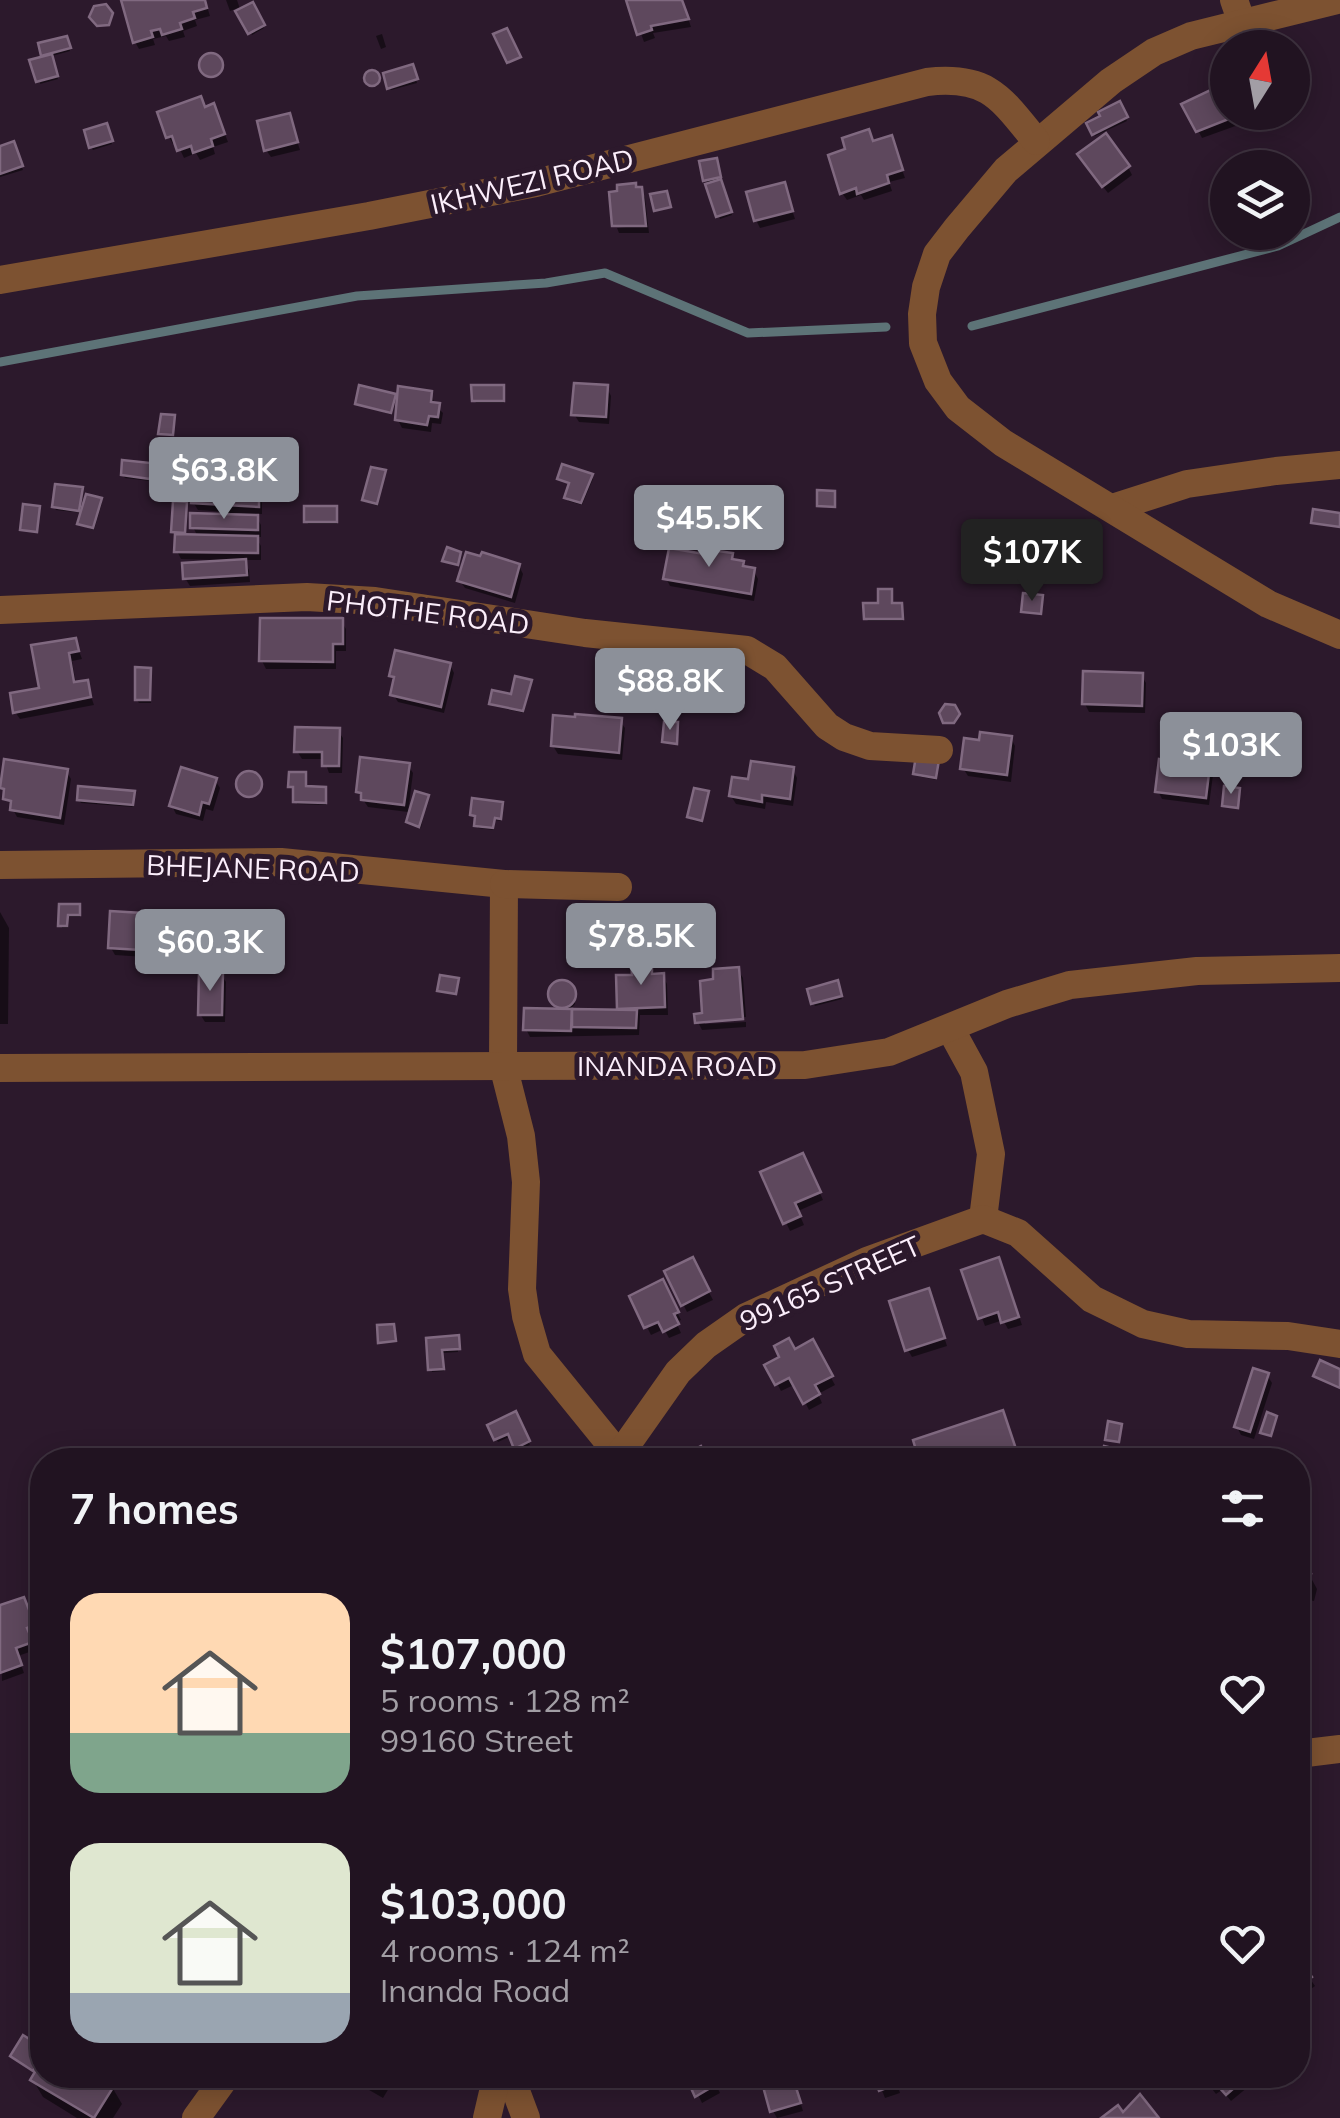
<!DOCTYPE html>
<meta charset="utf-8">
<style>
:root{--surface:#211321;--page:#2d202e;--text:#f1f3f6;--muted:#a29ea5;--line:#3e323f;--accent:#8c9099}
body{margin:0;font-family:Mulish,sans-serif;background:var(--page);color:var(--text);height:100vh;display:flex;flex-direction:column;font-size:38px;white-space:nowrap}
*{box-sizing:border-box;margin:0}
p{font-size:32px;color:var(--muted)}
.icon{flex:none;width:55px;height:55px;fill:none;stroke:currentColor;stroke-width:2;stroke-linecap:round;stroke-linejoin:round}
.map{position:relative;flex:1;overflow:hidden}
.side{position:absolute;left:30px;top:1448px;width:1280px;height:640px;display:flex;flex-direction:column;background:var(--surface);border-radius:40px;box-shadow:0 5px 25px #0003,0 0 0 2px var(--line)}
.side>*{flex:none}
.needle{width:65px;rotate:11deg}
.tools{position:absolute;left:1210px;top:30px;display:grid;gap:20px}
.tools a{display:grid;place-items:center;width:100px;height:100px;border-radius:50%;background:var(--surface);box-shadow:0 5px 25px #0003,0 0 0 2px var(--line);font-size:50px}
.price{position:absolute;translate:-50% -85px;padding:0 22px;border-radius:10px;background:var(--accent);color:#fff;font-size:32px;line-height:65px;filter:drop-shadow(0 2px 5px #0008)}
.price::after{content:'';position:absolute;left:50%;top:60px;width:30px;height:22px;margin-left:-15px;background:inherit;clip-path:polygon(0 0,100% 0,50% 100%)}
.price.on{background:#222;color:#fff}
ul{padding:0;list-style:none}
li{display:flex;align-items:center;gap:30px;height:250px;padding:0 40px}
li span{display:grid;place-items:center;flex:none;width:280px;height:200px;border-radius:30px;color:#555}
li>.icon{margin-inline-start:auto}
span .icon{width:120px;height:120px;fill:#fffc;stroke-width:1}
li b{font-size:42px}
h2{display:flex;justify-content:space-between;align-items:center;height:120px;padding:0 40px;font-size:42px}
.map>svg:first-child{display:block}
</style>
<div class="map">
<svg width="1340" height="2118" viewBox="0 0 1340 2118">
<rect width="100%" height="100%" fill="#2c192c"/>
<!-- shadow -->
<g fill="#0007">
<path d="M131 0H205L210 16 195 20 197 26 183 31 185 37 169 41 166 36 153 39 155 45 139 49 135 42Z"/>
<path d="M226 0H237L241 12 252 5 264 28 252 35 238 8 230 11Z"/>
<path d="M629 0H682L691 27 653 33 655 38 644 42Z"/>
<path d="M382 34 386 47 381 49 376 36Z"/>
<path d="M68 42 70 51 52 56 58 79 40 84 44 59 41 45Z"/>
<circle cx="212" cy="68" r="10"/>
<path d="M413 70 417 83 391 90 390 88Z"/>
<circle cx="374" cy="80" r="6"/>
<path d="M1119 105 1127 121 1095 136 1089 124Z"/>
<path d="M1185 105 1236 112 1241 124 1202 138Z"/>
<path d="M205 109 217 114 228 142 213 147 215 154 200 160 196 153 184 158 177 143 173 144 169 137Z"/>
<path d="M289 116 300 150 271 157 266 150Z"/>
<path d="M108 129 112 144 93 150 91 147Z"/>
<path d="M891 138 905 178 889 182 892 191 864 200 861 195 847 200 842 193 874 143Z"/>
<path d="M15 147 23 170 0 177V148Z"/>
<path d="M1084 162 1128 167 1132 175 1108 193Z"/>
<path d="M718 163 732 215 720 219 706 180Z"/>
<path d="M784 185 795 219 760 228 756 220Z"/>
<path d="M637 190H641L645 198 649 233H619L617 228 645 225Z"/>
<path d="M607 388 611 396 609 424 579 422 574 414Z"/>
<path d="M504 390V403H476L474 400Z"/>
<path d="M431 393 435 405 443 413 441 424 432 423 431 432 402 428 398 420Z"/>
<path d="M394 396 392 415 358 403Z"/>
<path d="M248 452 250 470 220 468 218 465Z"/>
<path d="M158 453 170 454 171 463 160 462Z"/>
<path d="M150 466V481L125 478 123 475Z"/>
<circle cx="164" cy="475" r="8"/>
<path d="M384 473 378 506 366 502 364 499Z"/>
<path d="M591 476 593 479 582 505 568 501 571 485 560 479Z"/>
<path d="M81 490V509L100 500 102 503 94 530 82 526 83 513 56 510 54 507Z"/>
<path d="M258 495 262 503V514H255L261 525V537H256L261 546V560H243L249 570 250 582 190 586 185 578 215 564V560L181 559 177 551 174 532 186 504V537H198L193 527 228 517V512L198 510 193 502Z"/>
<path d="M335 509 337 524H308L307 521Z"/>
<path d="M731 556 735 562 754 571 758 579 754 601 670 586 666 578 712 558Z"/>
<path d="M482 559 519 566 523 574 515 603 465 588 460 581Z"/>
<path d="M891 592 892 605 903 608V621H868L866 618Z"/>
<path d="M341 621 346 629V651H336V669H266L262 661Z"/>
<path d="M75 640 82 659 72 661 76 684 86 682 94 705 20 719 15 712 42 690Z"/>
<path d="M450 665 454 673 444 713 398 702 393 694 395 683 392 676Z"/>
<path d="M150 670 151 703H139L137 700Z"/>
<path d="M1141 675 1146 683 1145 713 1089 712 1085 704Z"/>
<path d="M531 682 524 713 493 706 492 703 513 697Z"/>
<path d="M620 721 625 728 622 760 558 754 553 746Z"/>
<path d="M338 731 343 738 342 773H329L324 759H302L297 751Z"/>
<path d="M1011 738 1015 746 1011 782 968 776 963 768 981 742Z"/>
<path d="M940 760 937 780 917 776 915 773Z"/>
<path d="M408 765 413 773 408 812 368 807 358 792Z"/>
<path d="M1208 767 1213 775 1209 805 1162 799 1158 791Z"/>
<path d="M793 770 797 778 793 806 766 802 765 809 736 804 731 796 750 782Z"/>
<path d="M66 771 71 779 64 825 17 817 2 788Z"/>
<circle cx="251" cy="786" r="11"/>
<path d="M305 775 306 789H324L326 805 297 804 296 789 291 786Z"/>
<path d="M215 780 220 788 213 811 206 809 203 821 176 814 172 806Z"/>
<path d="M133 793 134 807 81 803 79 800Z"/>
<path d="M707 793 703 823 692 820 690 817Z"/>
<path d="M427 797 421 828 410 825 409 822Z"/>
<path d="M501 804V821L495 820 494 830 478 828V818L473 814Z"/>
<path d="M79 906 80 917H68V928H62L61 907Z"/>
<path d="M0 912 9 928 8 1024H0Z"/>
<path d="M157 916 162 924 160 958 115 955 111 948Z"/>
<path d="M651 965 655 976H663L667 984 668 1015H640L639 1035 530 1037 526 1029 561 1011 550 995 554 985 567 984 574 991 575 1004 569 1011 620 1012 619 978 634 977Z"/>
<path d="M738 970 743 978 746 1017 705 1019V1024L746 1022V1027L702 1030 698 1022Z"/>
<path d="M221 974 226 982 225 1022H205L200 1014Z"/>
<path d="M838 986 842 999 815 1006 813 1003Z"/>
<path d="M807 1164 823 1200 798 1211 804 1225 790 1231 763 1173Z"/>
<path d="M692 1260 713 1300 687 1312 683 1304Z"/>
<path d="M1002 1267 1022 1325 1008 1329 1003 1320 985 1326 964 1271Z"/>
<path d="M662 1282 681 1320 676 1322 681 1333 669 1338 664 1329 651 1335 632 1297Z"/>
<path d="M932 1299 947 1346 912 1357 908 1350Z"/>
<path d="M457 1338 458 1352 442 1353 444 1371 432 1372 428 1340Z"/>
<path d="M812 1343 835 1385 818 1394 822 1403 809 1410 796 1384 781 1391 768 1366Z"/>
<path d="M1267 1375 1272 1383 1254 1439 1241 1435 1237 1427Z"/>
<path d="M1001 1413 1020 1460H922L916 1441Z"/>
<path d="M515 1414 530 1445 518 1450 511 1436 498 1442 490 1426Z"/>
<path d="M1298 1535 1302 1536 1309 1548 1303 1575 1310 1576 1317 1589 1314 1601 1298 1598Z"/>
<path d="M28 1607 38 1634 30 1637 35 1650 18 1656 24 1673 2 1681 0 1608Z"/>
<path d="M1298 1687 1306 1696 1301 1710 1298 1709Z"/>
<path d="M1298 1961 1315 1986 1298 1998Z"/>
<path d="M24 2038 42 2050V2075H108L104 2082 112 2087 122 2104 113 2118H77L43 2097 33 2080 37 2074 13 2056Z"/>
<path d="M343 2075H414L408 2086 395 2078 383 2098Z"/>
<path d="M695 2075H717L712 2077 720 2093 702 2103 690 2078Z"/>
<path d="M783 2075H791L794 2081 803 2111 777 2118 773 2111Z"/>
<path d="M876 2075H894L900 2093 885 2098Z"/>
<path d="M954 2075H973L975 2078 960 2086Z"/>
<path d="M1201 2075H1250L1254 2082 1231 2101 1222 2090 1216 2094Z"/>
</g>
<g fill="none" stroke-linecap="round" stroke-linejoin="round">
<!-- stream -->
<g stroke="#5d7377" stroke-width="9">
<path d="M972 326 1278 246 1340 217"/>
<path d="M0 362 357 296 546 283 605 273 748 333 886 327"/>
</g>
</g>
<!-- building -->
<g fill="#5e485d" stroke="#806980" stroke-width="2.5">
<path d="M121 0H205L207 8 193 12 195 18 180 23 182 29 162 35 160 29 151 31 153 37 133 43Z"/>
<path d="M626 0H682L689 19 651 26 652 30 637 35Z"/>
<path d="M253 2 265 25 248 34 235 11Z"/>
<path d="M106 4 113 13 109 25 97 26 89 17 94 6Z"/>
<path d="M507 28 521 57 507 63 493 34Z"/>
<path d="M67 36 71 48 41 56 38 43Z"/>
<circle cx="211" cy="65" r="12"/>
<path d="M52 54 58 76 36 82 29 60Z"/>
<path d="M413 64 418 79 387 89 383 73Z"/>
<circle cx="372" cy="78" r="8"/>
<path d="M1223 84 1228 92V112L1239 115 1196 132 1181 104Z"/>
<path d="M201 96 205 107 214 103 225 134 211 139 213 146 193 153 191 146 177 151 172 136 166 138 157 112Z"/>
<path d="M1120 101 1128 117 1092 135 1086 123 1100 116 1098 112Z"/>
<path d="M290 113 298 142 264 151 257 121Z"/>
<path d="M107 123 113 141 89 148 84 130Z"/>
<path d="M869 129 873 141 892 135 903 170 887 175 889 183 857 194 856 188 840 194 828 155 845 149 842 138Z"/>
<path d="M1106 133 1130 166 1102 187 1077 154Z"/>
<path d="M14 141 23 166 0 174V146Z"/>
<path d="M717 158 721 177 703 181 699 161Z"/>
<path d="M721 179 732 212 716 217 705 184Z"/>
<path d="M785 182 793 211 754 221 746 192Z"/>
<path d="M636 183V187H642L646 226H612L609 192 617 191V185Z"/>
<path d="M667 191 671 207 654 211 650 194Z"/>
<path d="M574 383 608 385 606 417 571 415Z"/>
<path d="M359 385 396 394 391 413 355 404Z"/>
<path d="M471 385H504V401H472Z"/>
<path d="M398 386 432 391 431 402 440 403 438 417 429 416 427 425 395 420Z"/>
<path d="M161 414 175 415 173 435 158 434Z"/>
<path d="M216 448 250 449 249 467 215 466Z"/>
<path d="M122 460 151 463 150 479 121 475Z"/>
<circle cx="163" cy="473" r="9"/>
<path d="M562 464 593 474 581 503 564 498 569 483 557 479Z"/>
<path d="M371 467 386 470 377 504 362 500Z"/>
<path d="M55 484 83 487 79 511 52 507Z"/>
<path d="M192 488 259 492V507L191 503Z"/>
<path d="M817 490 835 491V507L817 506Z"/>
<path d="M86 494 102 498 93 528 77 524Z"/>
<path d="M173 501 187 502 185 533 171 532Z"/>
<path d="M23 504 40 506 37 532 20 530Z"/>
<rect x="304" y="506" width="33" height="16"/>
<path d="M1313 509 1340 513V527L1311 523Z"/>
<path d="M190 513 258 515V530L190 528Z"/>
<path d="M175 534 258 536V553L174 552Z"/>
<path d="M447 547 461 552 458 565 442 561Z"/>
<path d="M669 548 710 555V550L733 553 732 559 744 561 743 566 755 568 751 594 663 579Z"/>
<path d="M466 552 480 556 482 552 520 564 511 597 457 581Z"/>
<path d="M246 559 247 575 183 579 182 563Z"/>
<path d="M878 589H892V603H902L903 619H864L863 603H878Z"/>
<path d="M1023 593 1043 595 1041 614 1021 612Z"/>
<path d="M260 618H343V644H333V662L259 661Z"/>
<path d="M76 638 79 651 69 653 74 682 88 680 91 697 13 713 10 693 39 688 31 645Z"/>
<path d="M395 650 451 663 441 707 390 695 394 677 389 676Z"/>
<path d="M135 667 151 668 150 700H135Z"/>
<path d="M1083 671 1143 673 1142 706 1082 704Z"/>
<path d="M515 676 532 680 523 711 489 704 492 690 511 694Z"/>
<path d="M945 704 955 705 960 714 954 723H943L939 713Z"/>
<path d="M575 714 622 718 619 753 551 746 553 715 575 717Z"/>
<path d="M664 722H678L677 744 662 742Z"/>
<path d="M295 727 340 728 339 766H322V752H294Z"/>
<path d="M980 732 1012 736 1007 775 960 769 964 738 979 740Z"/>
<path d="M917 750 940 754 936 778 913 774Z"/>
<path d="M360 757 410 763 404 805 361 800V793L356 792Z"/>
<path d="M4 759 68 769 60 818 10 810 11 801 3 799 4 789 0 788Z"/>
<path d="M1159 759 1210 765 1206 798 1155 792Z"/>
<path d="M751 761 794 767 790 799 762 795V802L729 796 732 777 748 779Z"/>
<path d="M181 767 217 778 209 804 202 802 199 815 169 806Z"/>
<circle cx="249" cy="784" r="13"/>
<path d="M289 772H306V786L326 787V803L293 802V787H288Z"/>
<path d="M78 786 135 791 133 805 77 800Z"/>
<path d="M1224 786 1240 788 1238 808 1222 806Z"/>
<path d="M694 788 709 791 702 821 687 817Z"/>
<path d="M415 791 429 795 419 827 406 822Z"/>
<path d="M472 798 503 802 501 819 495 818 493 828 474 826 475 816 470 815Z"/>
<path d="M59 904H80V915H68L67 926H58Z"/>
<path d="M110 911 159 914 157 951 108 948Z"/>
<path d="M665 922H679L680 937 666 938Z"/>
<path d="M652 962V974L664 973 665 1007 617 1009 616 975H632L631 963Z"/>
<path d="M739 967 743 1019 695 1023 694 1014 702 1013 700 981 713 979V969Z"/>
<path d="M199 972H223L222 1015H198Z"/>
<path d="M440 975 459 978 456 994 437 991Z"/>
<path d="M838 980 842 996 811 1004 807 989Z"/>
<circle cx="562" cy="994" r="14"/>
<path d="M524 1008 572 1009 571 1031 523 1030Z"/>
<path d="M572 1009 637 1010 636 1028 572 1027Z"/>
<path d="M803 1153 821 1192 795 1203 801 1216 783 1224 760 1172Z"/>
<path d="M693 1257 710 1291 681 1306 664 1271Z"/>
<path d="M999 1257 1019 1317 1001 1323 998 1312 978 1319 961 1270Z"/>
<path d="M663 1279 679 1312 674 1314 679 1324 663 1332 658 1322 644 1328 629 1296Z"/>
<path d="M929 1288 945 1338 905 1351 889 1301Z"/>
<path d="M394 1324 396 1341 378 1343 377 1325Z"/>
<path d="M459 1335 460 1349 442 1350 444 1369 428 1370 426 1338Z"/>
<path d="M789 1338 795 1349 813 1339 833 1376 815 1385 820 1394 803 1404 789 1378 775 1385 764 1365 779 1357 774 1346Z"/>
<path d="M1320 1360 1340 1369V1388L1313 1376Z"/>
<path d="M1253 1368 1269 1373 1250 1432 1234 1427Z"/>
<path d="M1003 1410 1019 1458 919 1460 913 1440Z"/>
<path d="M516 1411 530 1441 514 1449 508 1434 494 1440 487 1425Z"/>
<path d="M1267 1412 1277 1416 1271 1436 1260 1433Z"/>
<path d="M1108 1421 1122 1424 1119 1442 1105 1440Z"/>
<path d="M701 1446 709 1460H688L685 1455Z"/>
<path d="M1104 1446 1137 1454 1136 1460H1100Z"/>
<path d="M1298 1571 1311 1574 1308 1590 1298 1587Z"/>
<path d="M24 1597 35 1625 27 1628 33 1642 16 1648 22 1665 0 1673V1605Z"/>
<path d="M1298 1958 1312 1977 1298 1988Z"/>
<path d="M23 2035 42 2047V2056L33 2071 10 2056Z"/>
<path d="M42 2060V2075H97L114 2086 94 2118 30 2080Z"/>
<path d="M355 2075H383L376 2087Z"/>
<path d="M691 2075H713L717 2084 695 2097 686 2077Z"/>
<path d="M775 2075H792L801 2103 770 2112 761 2079Z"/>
<path d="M873 2075H894L897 2084 879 2091Z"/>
<path d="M1199 2075H1249L1226 2095 1216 2084 1210 2088Z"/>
<path d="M1140 2094 1159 2118H1101L1118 2105 1123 2112Z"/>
</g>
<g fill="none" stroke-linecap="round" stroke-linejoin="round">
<!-- minor -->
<g stroke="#7d5231" stroke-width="28">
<path d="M1234 0 1242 23"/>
<path d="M1112 508 1187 484 1276 471 1340 465"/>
<path d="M0 610 307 597 375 601 585 633 747 650 775 667 827 726 844 737 870 746 939 750"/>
<path d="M0 865 281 862 504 884 503 1065 521 1136 526 1182 522 1289 526 1316 537 1354 623 1460"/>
<path d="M504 884 618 887"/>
<path d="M950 1028 974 1072 991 1154 983 1219"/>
<path d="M616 1460 678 1372 706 1345 746 1317 867 1261 983 1219 1018 1233 1092 1299 1143 1324 1188 1334 1288 1336 1340 1344"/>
<path d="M1298 1754 1340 1749"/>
<path d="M510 2075 526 2118"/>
<path d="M196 2118 227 2075"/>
<path d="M487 2118 497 2075"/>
</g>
<!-- tertiary -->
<g stroke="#7d5231" stroke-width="28">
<path d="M1337 0 1191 36 1154 52 1111 81 1006 170 957 228 937 254 926 287 922 314 923 343 938 381 958 408 1003 443 1268 604 1340 635"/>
<path d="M0 280 369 216 536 183 927 82C988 75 1001 98 1036 141"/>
<path d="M0 1068 805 1065 889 1052 1007 1004 1070 985 1197 971 1340 968"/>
</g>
</g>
<g text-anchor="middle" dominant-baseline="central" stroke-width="10" stroke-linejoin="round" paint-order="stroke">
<!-- street labels -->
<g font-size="28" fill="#fbeefb" stroke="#2c192c">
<text transform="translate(532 181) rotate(-13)">IKHWEZI ROAD</text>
<text transform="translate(428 612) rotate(7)">PHOTHE ROAD</text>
<text transform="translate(253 868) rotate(2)">BHEJANE ROAD</text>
<text x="677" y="1065">INANDA ROAD</text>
<text transform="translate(830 1283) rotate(-24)">99165 STREET</text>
</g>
</g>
</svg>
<div class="tools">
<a><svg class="needle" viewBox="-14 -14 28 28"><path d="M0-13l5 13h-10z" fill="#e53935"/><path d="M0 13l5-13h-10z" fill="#a29ea5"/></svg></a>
<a><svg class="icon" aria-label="layers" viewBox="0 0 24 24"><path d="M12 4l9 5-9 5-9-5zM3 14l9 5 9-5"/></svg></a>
</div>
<b class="price" style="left:224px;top:522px">$63.8K</b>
<b class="price" style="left:709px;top:570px">$45.5K</b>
<b class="price on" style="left:1032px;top:604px">$107K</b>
<b class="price" style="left:670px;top:733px">$88.8K</b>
<b class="price" style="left:1231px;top:797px">$103K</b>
<b class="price" style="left:641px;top:988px">$78.5K</b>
<b class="price" style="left:210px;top:994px">$60.3K</b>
<section class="side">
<h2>7 homes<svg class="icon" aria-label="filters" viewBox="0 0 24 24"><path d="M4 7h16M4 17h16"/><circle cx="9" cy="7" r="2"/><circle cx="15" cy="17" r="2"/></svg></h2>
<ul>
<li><span style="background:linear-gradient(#ffd9b3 70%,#7fa58c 0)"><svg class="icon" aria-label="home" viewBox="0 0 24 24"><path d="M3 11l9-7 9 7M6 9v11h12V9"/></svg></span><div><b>$107,000</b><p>5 rooms · 128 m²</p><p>99160 Street</p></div><svg class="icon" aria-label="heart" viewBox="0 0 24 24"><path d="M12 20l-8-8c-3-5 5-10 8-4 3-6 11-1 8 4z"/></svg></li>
<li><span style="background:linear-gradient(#dfe7d0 75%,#9aa5b1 0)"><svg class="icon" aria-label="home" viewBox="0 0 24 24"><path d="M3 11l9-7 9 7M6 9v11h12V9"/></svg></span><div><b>$103,000</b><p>4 rooms · 124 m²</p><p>Inanda Road</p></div><svg class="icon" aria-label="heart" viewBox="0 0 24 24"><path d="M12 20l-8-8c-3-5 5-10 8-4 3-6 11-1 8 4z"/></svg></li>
</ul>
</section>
</div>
